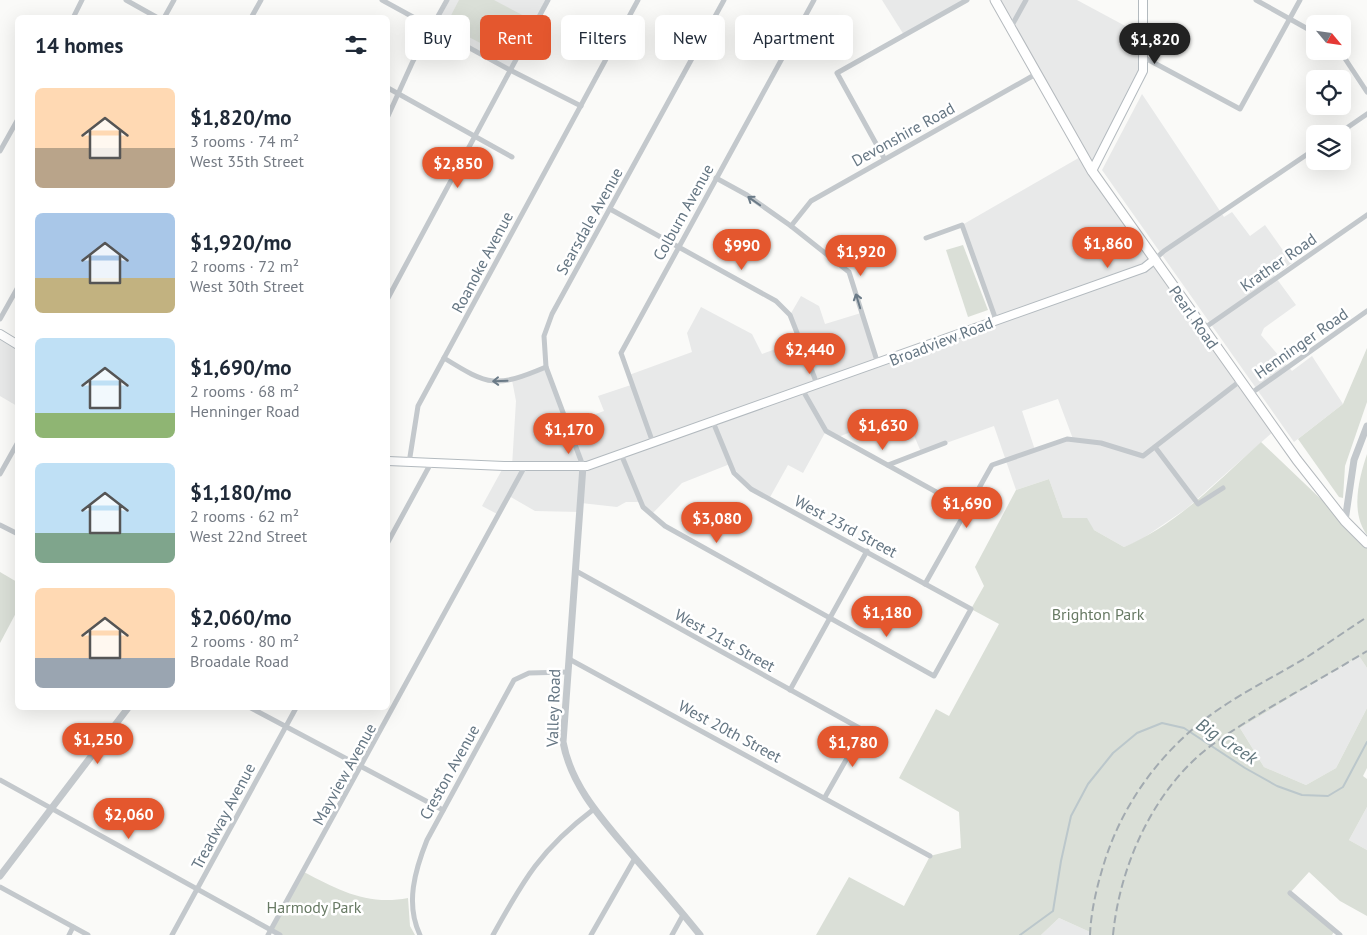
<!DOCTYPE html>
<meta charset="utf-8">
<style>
:root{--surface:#fff;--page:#f2f2f3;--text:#1f2937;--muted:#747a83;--accent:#e4572e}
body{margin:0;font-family:"PT Sans",sans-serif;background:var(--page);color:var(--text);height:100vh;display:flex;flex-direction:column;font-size:19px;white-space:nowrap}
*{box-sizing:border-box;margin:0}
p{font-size:16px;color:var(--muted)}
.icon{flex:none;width:28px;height:28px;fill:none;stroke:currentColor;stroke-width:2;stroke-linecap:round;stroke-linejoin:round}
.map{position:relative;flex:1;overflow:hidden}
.details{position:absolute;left:15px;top:15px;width:375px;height:695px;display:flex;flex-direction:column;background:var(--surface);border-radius:8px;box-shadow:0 5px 20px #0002}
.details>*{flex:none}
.hud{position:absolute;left:405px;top:15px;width:475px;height:45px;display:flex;gap:10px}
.needle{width:32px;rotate:119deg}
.fabs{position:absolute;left:1306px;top:15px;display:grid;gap:10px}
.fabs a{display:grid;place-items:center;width:45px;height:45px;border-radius:8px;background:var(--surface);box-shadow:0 5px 20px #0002;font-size:25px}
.price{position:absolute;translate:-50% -42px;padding:0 11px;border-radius:18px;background:var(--accent);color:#fff;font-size:16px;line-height:32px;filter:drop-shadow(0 1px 2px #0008)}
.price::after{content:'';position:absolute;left:50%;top:30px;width:15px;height:11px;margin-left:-8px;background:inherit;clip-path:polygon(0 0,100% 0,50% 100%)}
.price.active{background:#222;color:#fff}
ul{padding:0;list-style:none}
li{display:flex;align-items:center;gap:15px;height:125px;padding:0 20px}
li span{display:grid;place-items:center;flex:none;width:140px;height:100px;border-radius:8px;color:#555}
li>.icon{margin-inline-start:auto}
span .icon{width:60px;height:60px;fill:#fffc;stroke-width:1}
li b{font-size:21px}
h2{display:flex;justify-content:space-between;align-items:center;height:60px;padding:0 20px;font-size:21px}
.pill{padding:0 18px;border-radius:8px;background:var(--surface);box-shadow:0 5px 20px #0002;font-size:18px;line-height:45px}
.pill.active{background:var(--accent);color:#fff}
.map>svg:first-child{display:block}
</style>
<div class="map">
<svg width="1367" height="935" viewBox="0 0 1367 935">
<rect width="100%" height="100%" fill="#fafaf8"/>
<!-- built -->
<g fill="#e8e9e9" fill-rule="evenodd">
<path d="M447 0H548L510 70 432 27Z"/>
<path d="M882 0H967L904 35Z"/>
<path d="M995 0H1077L1144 36 1143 71 1092 171 1275 430 1186 509 1139 541 1124 547 1094 530 1063 518 1049 479 1016 490 994 426 921 452 904 412 838 437 826 431 803 473 788 465 769 499 751 489 730 464 682 483 651 515 641 502H626L617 507 581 503 580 512 535 511 509 496 499 515 482 506 504 466H512L516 401 512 380 546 367 568 424 604 411 598 396 631 385 629 375 692 352 687 333 701 307 752 334 762 354 800 340 790 315 801 296 819 306 825 324 861 313 879 364 995 320 962 225 1082 156ZM1058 399 1073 439 1035 450 1022 411Z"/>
<path d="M1142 94 1224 217 1232 212 1250 236 1265 225 1292 263 1274 275 1296 305 1264 328 1261 335 1292 371 1312 356 1343 404 1294 442 1102 170Z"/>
<path d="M0 334 17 345V406L0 396Z"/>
<path d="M1359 656 1367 668V708L1336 768 1306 785 1264 767 1240 728Z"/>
<path d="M1367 807V850L1349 840Z"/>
<path d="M1059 918 1090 932V935H1041Z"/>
</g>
<!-- green -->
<g fill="#dadfd7">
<path d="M459 0H494L528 18 507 57 446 25Z"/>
<path d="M963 245 988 310 968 317 946 250Z"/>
<path d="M1367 348V402L1345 466 1343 498 1339 497 1298 439 1343 404Z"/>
<path d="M1261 442 1367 543V668L1359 656 1240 728 1264 767 1306 785 1336 768 1367 708V768L1363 776 1367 779V807L1349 840 1367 850V916L1340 901 1309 872 1290 893 1334 932 1332 935H1090V932L1059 918 1041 935H816L849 877 904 906 930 856 961 848 959 812 899 778 936 709 949 716 999 624 971 609 984 586 975 567 1016 490 1049 479 1063 518H1087L1094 530 1124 547C1177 525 1219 480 1261 442Z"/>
<path d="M1367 454V535C1350 512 1359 478 1367 454Z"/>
<path d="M0 572 17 582V611L0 643Z"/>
<path d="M304 872C338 890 368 906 408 898L410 926 415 935H280L271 930Z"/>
</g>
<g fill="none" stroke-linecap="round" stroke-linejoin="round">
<!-- stream -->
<path stroke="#bbc7cb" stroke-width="2" d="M1020 935 1053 911 1061 861 1071 816 1088 784 1113 753 1137 733 1162 723 1184 728 1245 768 1277 786 1302 795 1328 796 1343 787 1367 742"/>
<defs>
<g id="secondary">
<path d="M1092 171 1143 71V0"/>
<path d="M0 334 18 345"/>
<path d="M388 461 504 466H587L1144 268 1154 260"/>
</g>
<path id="primary" d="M995 0 1092 171 1297 460 1345 521 1367 543"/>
</defs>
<!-- secondary casing -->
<use href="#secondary" stroke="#b3babf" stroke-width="10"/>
<!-- primary casing -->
<use href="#primary" stroke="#b5babe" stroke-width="11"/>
<!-- minor -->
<g stroke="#c3c8cc" stroke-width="5">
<path d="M126 0 158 18"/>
<path d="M382 0 510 70 581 106"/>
<path d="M1256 0 1315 33"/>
<path d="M73 18 82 0"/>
<path d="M164 18 174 0"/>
<path d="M251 18 261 0"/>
<path d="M1011 27 1026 0"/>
<path d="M1340 51 1367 92"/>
<path d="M1145 58 1240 109 1300 0"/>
<path d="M388 88 512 157"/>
<path d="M388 116 413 61 447 0"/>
<path d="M1338 134 1367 114"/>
<path d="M0 151 18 119"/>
<path d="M884 158 837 73 967 0"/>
<path d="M716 178 747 195 791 226 849 272 878 364"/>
<path d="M610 209 776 301 790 315 817 384"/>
<path d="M791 226 811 201 1036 74"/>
<path d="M926 238 962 225 996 320"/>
<path d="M1154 260 1164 251 1315 149"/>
<path d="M388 298 548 0"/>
<path d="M0 319 18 287"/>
<path d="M1203 329 1367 215"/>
<path d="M444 358C489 386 496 388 546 367"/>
<path d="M802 389 826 431 967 509"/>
<path d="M1250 394 1367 311"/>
<path d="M653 443 621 353 814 0"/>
<path d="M1155 447 1198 504 1223 488"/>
<path d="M621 454 643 507 665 526 934 676 971 609 751 489 734 473 713 422"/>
<path d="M409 463 418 406 638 0"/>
<path d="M888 465 945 443"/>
<path d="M583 466 546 367 544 336 552 314 724 0"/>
<path d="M0 474 18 442"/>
<path d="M0 525 18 534"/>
<path d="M388 542 431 463"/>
<path d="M576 571 863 730 825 797"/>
<path d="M925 584 992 465 1067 439 1101 443 1143 456 1240 381"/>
<path d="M569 659 930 856"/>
<path d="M790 690 867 551"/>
<path d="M251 708 443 810"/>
<path d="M0 780 280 935"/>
<path d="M0 887 88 935"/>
<path d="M1290 893 1340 935"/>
<path d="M69 935 73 927"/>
<path d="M172 935 296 708"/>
<path d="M268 935 525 466"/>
<path d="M420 935C405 904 415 870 427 840L514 680 529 673 568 672"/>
<path d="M493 935C524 879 541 849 594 809"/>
<path d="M591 935 635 858"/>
<path d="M672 935 683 915"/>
</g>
<!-- tertiary -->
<g stroke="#c3c8cc" stroke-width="7">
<path d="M583 466 563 742C571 785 600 817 628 850 652 878 677 906 700 935"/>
<path d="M1345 521 1354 460 1367 426"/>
<path d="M0 876 128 708"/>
</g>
<!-- secondary -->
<use href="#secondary" stroke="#fff" stroke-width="8"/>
<!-- primary -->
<use href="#primary" stroke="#fff" stroke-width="9"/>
<!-- rail -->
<g stroke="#a2aab0" stroke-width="2" stroke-dasharray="8 4" stroke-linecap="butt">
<path d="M1090 935C1091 909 1098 882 1106 857 1127 795 1168 743 1222 707 1249 689 1279 674 1307 657 1327 644 1347 630 1367 617"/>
<path d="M1113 935C1120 863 1156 784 1216 742 1263 709 1318 681 1367 651"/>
</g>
</g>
<!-- one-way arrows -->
<defs><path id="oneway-shaft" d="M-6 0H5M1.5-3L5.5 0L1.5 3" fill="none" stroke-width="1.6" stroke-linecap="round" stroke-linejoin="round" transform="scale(1.25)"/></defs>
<g stroke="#6a7a87">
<use href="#oneway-shaft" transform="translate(754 201) rotate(-145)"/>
<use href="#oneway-shaft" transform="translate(858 301) rotate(-107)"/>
<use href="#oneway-shaft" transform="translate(500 381) rotate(178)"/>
</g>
<g text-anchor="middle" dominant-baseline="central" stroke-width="5" stroke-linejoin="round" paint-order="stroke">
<!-- street labels -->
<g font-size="16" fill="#657683" stroke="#fff">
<text transform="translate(903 134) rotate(-29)">Devonshire Road</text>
<text transform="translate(683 212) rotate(-61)">Colburn Avenue</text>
<text transform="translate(589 221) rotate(-61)">Searsdale Avenue</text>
<text transform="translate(482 262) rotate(-62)">Roanoke Avenue</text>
<text transform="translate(1278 262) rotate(-35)">Krather Road</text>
<text transform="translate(1194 317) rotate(55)">Pearl Road</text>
<text transform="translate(941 341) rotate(-21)">Broadview Road</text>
<text transform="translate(1301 343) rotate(-35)">Henninger Road</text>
<text transform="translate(846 526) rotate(28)">West 23rd Street</text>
<text transform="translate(725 640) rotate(29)">West 21st Street</text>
<text transform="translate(553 708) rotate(-88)">Valley Road</text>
<text transform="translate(730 731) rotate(28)">West 20th Street</text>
<text transform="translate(449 772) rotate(-61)">Creston Avenue</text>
<text transform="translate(344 774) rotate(-61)">Mayview Avenue</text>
<text transform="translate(223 816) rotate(-62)">Treadway Avenue</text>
</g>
<!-- park labels -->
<g font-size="16" fill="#687a64" stroke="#fff">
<text x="1098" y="614">Brighton Park</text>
<text x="314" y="907">Harmody Park</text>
</g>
<!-- water labels -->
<g font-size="18" font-style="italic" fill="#60757c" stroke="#fff">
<text transform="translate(1227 741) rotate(33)">Big Creek</text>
</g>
</g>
</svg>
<div class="fabs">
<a><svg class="needle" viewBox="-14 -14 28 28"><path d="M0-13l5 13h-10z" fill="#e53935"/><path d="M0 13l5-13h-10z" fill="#747a83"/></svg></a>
<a><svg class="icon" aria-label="locate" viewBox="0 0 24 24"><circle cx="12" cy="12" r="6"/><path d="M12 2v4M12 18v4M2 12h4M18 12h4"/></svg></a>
<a><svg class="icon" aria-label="layers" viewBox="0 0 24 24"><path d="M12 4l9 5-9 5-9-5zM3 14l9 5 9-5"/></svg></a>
</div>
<b class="price active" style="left:1155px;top:65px">$1,820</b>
<b class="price" style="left:458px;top:189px">$2,850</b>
<b class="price" style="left:1108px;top:269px">$1,860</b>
<b class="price" style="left:742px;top:271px">$990</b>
<b class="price" style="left:861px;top:277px">$1,920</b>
<b class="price" style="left:810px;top:375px">$2,440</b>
<b class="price" style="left:883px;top:451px">$1,630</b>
<b class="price" style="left:569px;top:455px">$1,170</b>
<b class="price" style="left:967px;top:529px">$1,690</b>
<b class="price" style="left:717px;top:544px">$3,080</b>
<b class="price" style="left:887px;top:638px">$1,180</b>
<b class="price" style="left:98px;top:765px">$1,250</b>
<b class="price" style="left:853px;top:768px">$1,780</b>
<b class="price" style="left:129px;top:840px">$2,060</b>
<div class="hud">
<a class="pill">Buy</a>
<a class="pill active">Rent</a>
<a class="pill">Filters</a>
<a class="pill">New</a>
<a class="pill">Apartment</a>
</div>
<section class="details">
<h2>14 homes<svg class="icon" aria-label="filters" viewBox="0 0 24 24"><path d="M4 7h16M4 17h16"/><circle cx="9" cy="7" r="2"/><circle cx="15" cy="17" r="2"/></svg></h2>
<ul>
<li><span style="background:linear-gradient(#ffd9b3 60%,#b9a48a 0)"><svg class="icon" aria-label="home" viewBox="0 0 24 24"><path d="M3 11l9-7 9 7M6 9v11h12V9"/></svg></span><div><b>$1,820/mo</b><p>3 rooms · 74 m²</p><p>West 35th Street</p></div></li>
<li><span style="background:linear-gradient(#a9c7e8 65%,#c2b280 0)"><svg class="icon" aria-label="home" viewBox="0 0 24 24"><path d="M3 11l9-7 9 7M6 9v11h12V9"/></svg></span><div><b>$1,920/mo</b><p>2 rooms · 72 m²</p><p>West 30th Street</p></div></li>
<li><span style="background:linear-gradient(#bfe0f5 75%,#8fb573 0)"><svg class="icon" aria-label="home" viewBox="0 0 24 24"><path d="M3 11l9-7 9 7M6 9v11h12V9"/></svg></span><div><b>$1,690/mo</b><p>2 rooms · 68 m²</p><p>Henninger Road</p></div></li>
<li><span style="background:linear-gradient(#bfe0f5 70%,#7fa58c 0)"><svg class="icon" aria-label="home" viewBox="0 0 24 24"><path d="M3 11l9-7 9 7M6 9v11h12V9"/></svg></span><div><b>$1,180/mo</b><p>2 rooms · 62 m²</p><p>West 22nd Street</p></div></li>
<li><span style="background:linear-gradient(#ffd9b3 70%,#9aa5b1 0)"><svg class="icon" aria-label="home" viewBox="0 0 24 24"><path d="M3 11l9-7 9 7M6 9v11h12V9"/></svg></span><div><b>$2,060/mo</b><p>2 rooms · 80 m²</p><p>Broadale Road</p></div></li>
</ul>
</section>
</div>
